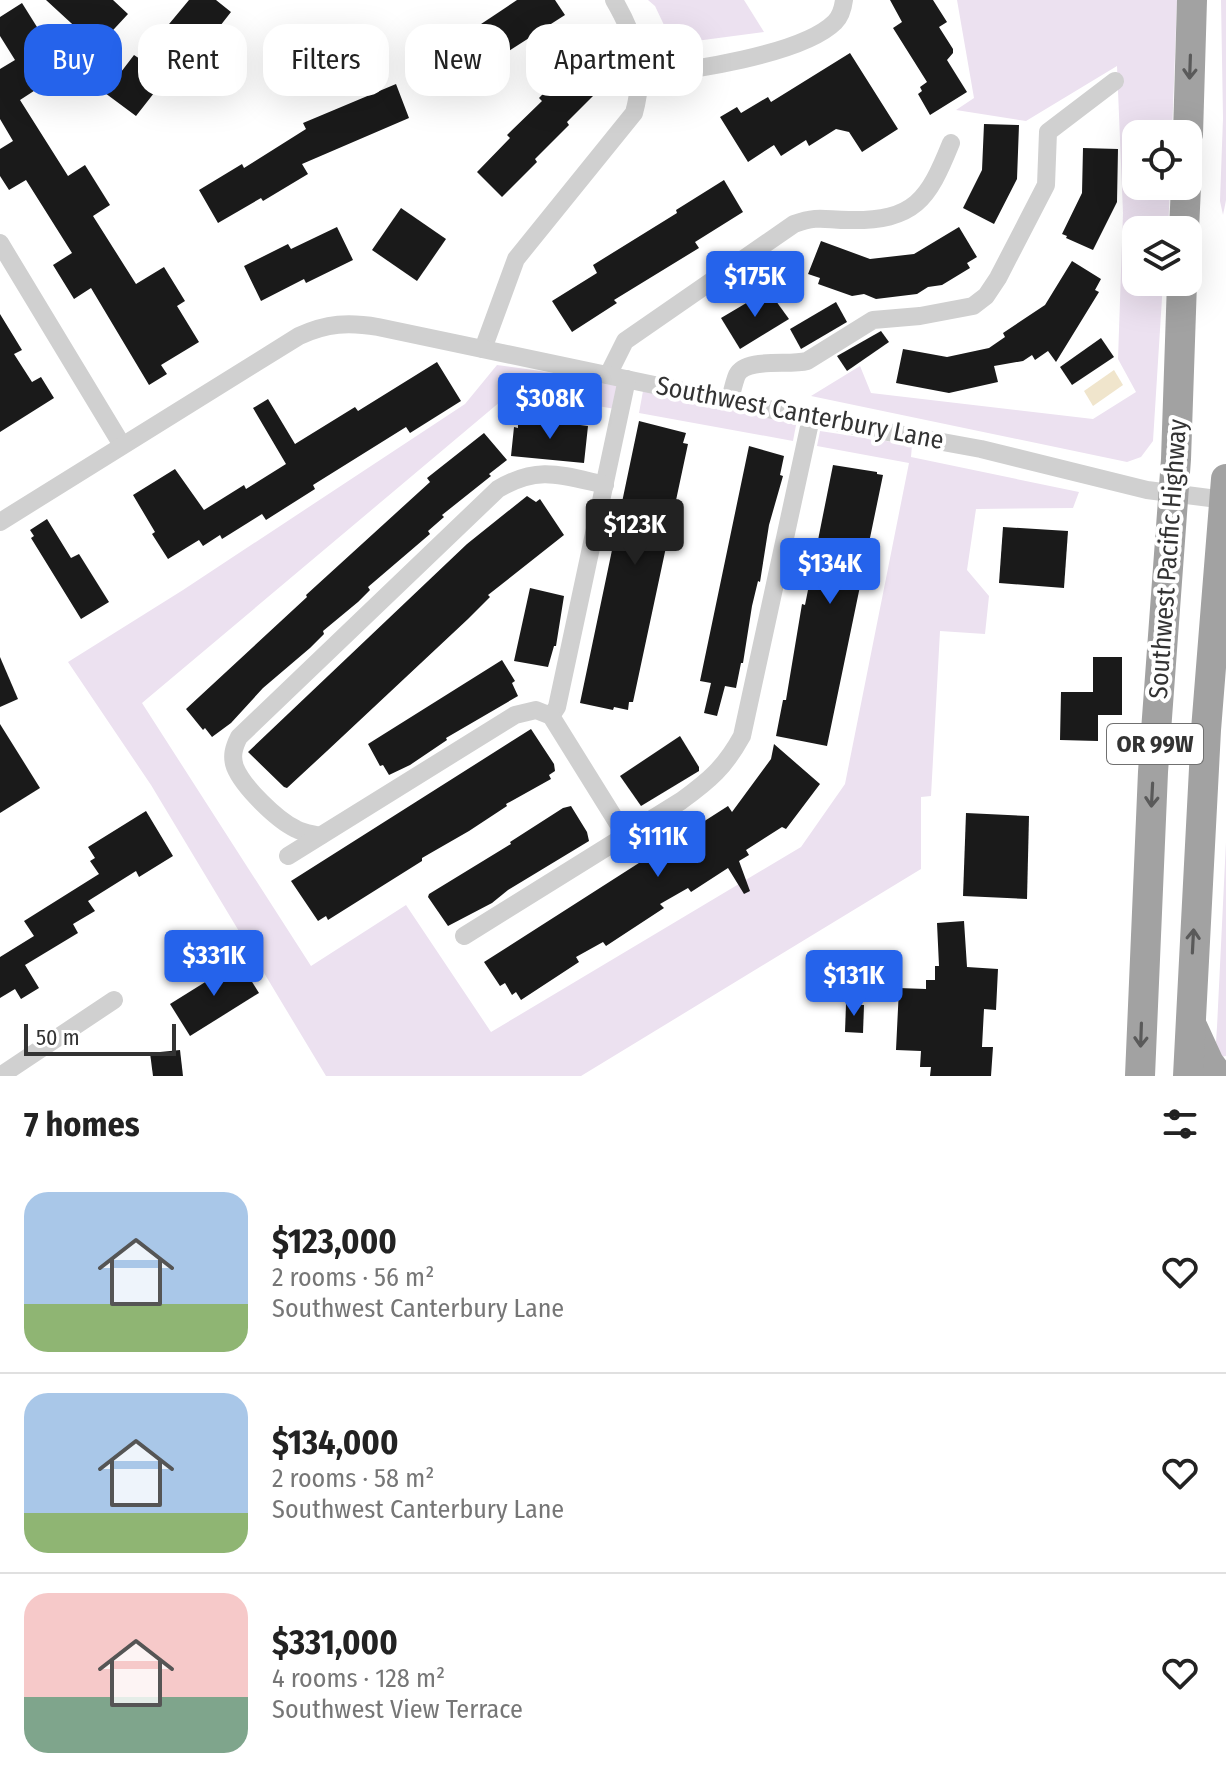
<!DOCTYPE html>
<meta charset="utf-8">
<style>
:root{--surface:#fff;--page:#f6f6f6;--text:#222;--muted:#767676;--line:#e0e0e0;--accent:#2563eb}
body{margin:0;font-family:"Fira Sans Condensed",sans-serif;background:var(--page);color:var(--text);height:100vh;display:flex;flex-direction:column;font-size:30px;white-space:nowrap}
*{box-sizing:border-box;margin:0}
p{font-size:26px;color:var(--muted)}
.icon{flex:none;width:44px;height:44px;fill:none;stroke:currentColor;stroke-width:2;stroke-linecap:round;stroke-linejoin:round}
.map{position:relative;height:1076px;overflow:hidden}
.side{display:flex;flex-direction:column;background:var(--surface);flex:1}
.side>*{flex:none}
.banner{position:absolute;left:24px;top:24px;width:800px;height:72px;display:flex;gap:16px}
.fabs{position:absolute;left:1122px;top:120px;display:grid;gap:16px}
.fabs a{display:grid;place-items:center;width:80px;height:80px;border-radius:16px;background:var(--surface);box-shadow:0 8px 32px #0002;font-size:40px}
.scale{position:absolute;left:24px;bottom:20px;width:152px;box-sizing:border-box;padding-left:8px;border:4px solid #333;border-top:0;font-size:22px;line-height:28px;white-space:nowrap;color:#333;-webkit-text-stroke:6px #fff;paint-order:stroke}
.price{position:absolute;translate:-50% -68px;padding:0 18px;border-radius:8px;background:var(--accent);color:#fff;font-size:26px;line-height:52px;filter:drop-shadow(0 2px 4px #0008)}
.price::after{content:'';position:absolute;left:50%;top:48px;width:24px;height:18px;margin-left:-12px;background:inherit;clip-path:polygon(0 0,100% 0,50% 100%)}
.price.current{background:#222;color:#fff}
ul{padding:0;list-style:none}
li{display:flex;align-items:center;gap:24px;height:200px;padding:0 24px}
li+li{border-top:2px solid var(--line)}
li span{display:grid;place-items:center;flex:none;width:224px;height:160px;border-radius:24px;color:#555}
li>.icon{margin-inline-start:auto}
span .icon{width:96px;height:96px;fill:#fffc;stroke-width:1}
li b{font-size:34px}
h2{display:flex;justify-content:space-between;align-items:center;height:96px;padding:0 24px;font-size:34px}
.pill{padding:0 28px;border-radius:24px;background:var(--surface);box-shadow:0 8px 32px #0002;font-size:28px;line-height:72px}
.pill.current{background:var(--accent);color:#fff}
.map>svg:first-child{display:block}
</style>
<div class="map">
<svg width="1226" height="1076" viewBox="0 0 1226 1076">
<rect width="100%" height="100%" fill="#fff"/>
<!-- green -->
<g fill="#ece1f0">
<path d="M648 0H744L764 32 673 44 655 6Z"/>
<path d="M957 0H1177L1172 134H1136V186H1170L1168 230H1136V282H1163L1153 441 1141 457 1127 462 811 396 860 366 871 393 1093 419 1136 392 1118 359 1123 213 1117 66 1026 121 956 110 974 98Z"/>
<path d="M1221 0H1226V200L1223 215 1220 201 1223 118Z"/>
<path d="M497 365 620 382 615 409 513 391 142 703 311 966 406 905 491 1032 801 847 845 784 909 463 817 446 820 431 912 445 911 457 1079 492 1073 508 976 509 967 570 989 596 985 634 940 631 931 796 921 797V869L581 1076H326L151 785 68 662 183 590 465 404Z"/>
<path d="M643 391 797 420 793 441 639 413Z"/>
<path d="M1226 842V1056L1221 1057 1216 1042 1217 1027Z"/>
</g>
<!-- water -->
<path fill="#f0e5cc" d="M1114 370 1123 385 1093 406 1084 391Z"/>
<!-- building -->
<g fill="#1a1a1a">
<path d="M46 0H113L128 14 89 56 75 42 83 34Z"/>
<path d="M189 0H216L231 12 202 49 199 47 171 84 165 79 136 116 105 93 134 55 140 59Z"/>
<path d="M517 0H555L565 15 446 91 427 60Z"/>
<path d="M890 0H933L947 22 939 27 953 49V53L947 60 967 92 930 115 918 94 922 91 920 87 927 82 893 28 902 22Z"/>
<path d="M22 3 62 67 37 82 40 87 20 100 68 176 85 165 110 205 93 216 136 284 164 267 185 301 177 306 199 342 161 365 167 374 149 385 91 288 74 299 53 265 72 253 26 180 9 190 0 176V149L13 141 0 119V69L15 60 0 36V17Z"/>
<path d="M850 53 898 129 862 152 849 132 836 129 809 146 806 140 781 156 774 145 748 162 720 117 737 107 741 113 768 97 771 102Z"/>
<path d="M575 61 602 87 567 122 569 125 535 159 537 162 502 197 477 172 510 138 507 135 542 101 539 98Z"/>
<path d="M396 84 409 118 302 164 308 174 263 201 261 198 218 223 199 190 242 164 244 168 306 129 303 123Z"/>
<path d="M984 124 1019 125 1017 179 994 224 963 208 982 170Z"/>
<path d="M1083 148 1118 149 1117 202 1093 250 1066 238 1067 236 1062 234 1082 193Z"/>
<path d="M724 180 743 212 695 242 699 248 614 300 617 303 572 332 552 301 597 273 593 265 677 213 676 210Z"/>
<path d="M401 208 446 239 417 281 372 250Z"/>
<path d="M337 227 353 260 306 283 304 279 261 301 244 266 288 244 291 249Z"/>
<path d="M959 227 977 257 967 263 970 268 942 285 928 287 917 294 876 299 864 294 852 296 818 284 820 278 808 274 821 241 870 259 914 254Z"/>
<path d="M1072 261 1101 279 1095 290 1099 292 1056 362 1048 351 1035 360 1032 355 1023 361 994 366 998 382 949 393 896 383 903 349 947 357 989 348 1005 337 1003 333 1045 305Z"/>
<path d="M768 290 789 319 740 349 721 318Z"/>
<path d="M836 302 847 322 801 349 790 329Z"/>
<path d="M0 314 22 350 14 354 32 382 41 377 54 398 0 432Z"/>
<path d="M881 331 889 342 847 371 837 356Z"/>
<path d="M1101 338 1114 357 1072 385 1060 367Z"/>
<path d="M437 362 461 401 410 433 406 427 313 485 315 489 266 520 262 514 222 539 220 535 203 546 199 540 168 559 152 534 155 532 133 495 175 469 204 510 244 485 246 489 286 464 253 408 268 399 295 444 355 407 358 411Z"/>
<path d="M526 418 588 426 584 463 511 456 514 427 518 428V420H526Z"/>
<path d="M639 421 686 433 683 443 688 444 633 702H629L628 710 614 707 613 710 580 703Z"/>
<path d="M484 433 507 460 489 474 491 476 442 515 444 517 428 531 430 534 368 587 370 590 358 602 323 631 324 634 310 648 263 688 231 723 212 737 205 728 203 730 186 709 307 597 306 595 430 482 427 478Z"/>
<path d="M749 446 784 456 780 475 783 476 769 525 760 582 758 581 752 606 743 663H741L736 688 725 686 717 716 704 713 711 683 700 681Z"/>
<path d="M833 465 877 472V474L883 475 827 746 776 736 783 700H786L802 604 805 605Z"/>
<path d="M527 496 536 502 540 499 564 535 488 595 490 597 468 619 327 751 287 788 284 787 248 752 467 544Z"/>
<path d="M47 519 71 558 79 554 109 602 81 619 31 538 34 536 30 530Z"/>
<path d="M1003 527 1068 531 1064 588 999 583Z"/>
<path d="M530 588 564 596 556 646H554L548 667 514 661Z"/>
<path d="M0 657 18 699 0 707Z"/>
<path d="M1093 657H1122V715H1098V741L1060 740 1061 692H1093Z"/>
<path d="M502 660 515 681 512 683 518 696 446 738 447 740 410 765 389 775 383 765 380 766 368 744Z"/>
<path d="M0 724 40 788 0 813Z"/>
<path d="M531 729 554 764 555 771 549 775 551 779 506 804 507 806 469 831 422 858V861L328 920 326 916 318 921 291 881Z"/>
<path d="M680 736 699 767V771L641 806 620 776Z"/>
<path d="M774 744 820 784 786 829 782 827 746 850 749 855 739 861 750 891 744 894 728 868 691 892 688 888 660 904 664 908 606 946 603 942 576 957 579 962 521 1000 516 992 512 995 505 983 500 986 484 962 728 806 732 812 771 759Z"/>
<path d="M571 806 587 832 589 841 508 890 492 903 448 926 428 897 429 894 511 844 510 842 563 808Z"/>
<path d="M146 811 173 856 139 877 136 871 88 901 95 911 73 924 78 933 25 965 39 988 21 999 15 989 0 998V957L34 936 24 921 99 874 90 861 95 858 88 847Z"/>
<path d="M966 813 1029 816 1027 899 963 896Z"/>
<path d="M964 921 967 967 998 969 996 1010 984 1009 982 1047H993L991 1076H930L931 1067H920L921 1051 896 1050 899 988 926 989V980H935V966H939L937 923Z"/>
<path d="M239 961 259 993 190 1036 170 1004Z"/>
<path d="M846 1004 864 1005 863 1033 845 1032Z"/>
<path d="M180 1050 183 1076H153L150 1053Z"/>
</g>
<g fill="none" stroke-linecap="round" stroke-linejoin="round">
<!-- minor -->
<g stroke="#d0d0d0" stroke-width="18">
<path d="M640 76C687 71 802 55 835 22 841 16 843 8 844 0"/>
<path d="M0 243 122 445"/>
<path d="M483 349 516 259 634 113C646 70 636 38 614 0"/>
<path d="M608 375 625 341 794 224C819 215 825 220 849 220 915 221 928 200 951 143"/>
<path d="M730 400C732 392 734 382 737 375 746 357 789 366 807 361L873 320 920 316 973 306 986 296 998 278 1046 185 1048 132 1115 81"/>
<path d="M0 522 299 336C327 323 349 322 378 327L811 418 981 449 1147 490 1226 500"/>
<path d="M551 716 557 707 627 379"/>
<path d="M320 836C313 834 303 833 296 829 277 820 243 787 235 767 231 756 234 747 239 737L498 489C538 465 561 475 605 485"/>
<path d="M288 856 515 715 536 710 551 716 625 835"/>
<path d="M464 936 681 801C710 780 725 767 742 736L811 418"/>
<path d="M0 1076 114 1000"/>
</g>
<!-- trunk -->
<g stroke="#a2a2a2" stroke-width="30">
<path d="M1188 134 1192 0"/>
<path d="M1184 230 1186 186"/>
<path d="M1193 1028 1209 1063 1219 1076"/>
<path d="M1140 1076 1153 772 1176 459 1182 282"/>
<path d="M1188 1076 1206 730 1226 479"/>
</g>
</g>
<!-- one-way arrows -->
<defs><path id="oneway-shaft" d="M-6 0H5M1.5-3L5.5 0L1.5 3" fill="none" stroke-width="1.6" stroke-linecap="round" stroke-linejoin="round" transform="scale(2)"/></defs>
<g stroke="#5a5a5a">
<use href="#oneway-shaft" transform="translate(1190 67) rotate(92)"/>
<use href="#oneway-shaft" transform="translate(1152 795) rotate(93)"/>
<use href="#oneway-shaft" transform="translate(1193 941) rotate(-87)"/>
<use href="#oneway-shaft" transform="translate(1141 1035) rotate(92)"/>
</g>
<g text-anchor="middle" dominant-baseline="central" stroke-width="8" stroke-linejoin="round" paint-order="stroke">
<!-- shield labels -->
<rect fill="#fff" stroke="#707070" stroke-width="2" x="1107" y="724" width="96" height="40" rx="6"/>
<g font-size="24" font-weight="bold" fill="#333">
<text x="1155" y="744">OR 99W</text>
</g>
<!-- street labels -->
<g font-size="26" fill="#333" stroke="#fff">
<text transform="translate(800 413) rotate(11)">Southwest Canterbury Lane</text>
<text transform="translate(1168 559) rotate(-86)">Southwest Pacific Highway</text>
</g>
</g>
</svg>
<div class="fabs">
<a><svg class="icon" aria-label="locate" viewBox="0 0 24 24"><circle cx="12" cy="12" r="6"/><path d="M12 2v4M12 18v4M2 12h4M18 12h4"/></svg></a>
<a><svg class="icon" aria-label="layers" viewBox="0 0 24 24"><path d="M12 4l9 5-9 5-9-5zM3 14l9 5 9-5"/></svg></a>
</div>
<div class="scale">50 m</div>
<b class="price" style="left:755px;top:319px">$175K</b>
<b class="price" style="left:550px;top:441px">$308K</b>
<b class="price current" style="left:635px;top:567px">$123K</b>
<b class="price" style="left:830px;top:606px">$134K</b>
<b class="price" style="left:658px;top:879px">$111K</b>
<b class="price" style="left:214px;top:998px">$331K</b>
<b class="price" style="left:854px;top:1018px">$131K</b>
<div class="banner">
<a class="pill current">Buy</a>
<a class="pill">Rent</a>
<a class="pill">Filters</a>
<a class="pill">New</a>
<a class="pill">Apartment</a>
</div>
</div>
<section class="side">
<h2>7 homes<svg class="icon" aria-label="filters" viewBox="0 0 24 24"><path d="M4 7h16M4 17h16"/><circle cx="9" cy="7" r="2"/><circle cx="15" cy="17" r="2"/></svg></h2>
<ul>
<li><span style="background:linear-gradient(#a9c7e8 70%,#8fb573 0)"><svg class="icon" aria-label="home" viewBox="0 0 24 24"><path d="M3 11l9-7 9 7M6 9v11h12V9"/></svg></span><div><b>$123,000</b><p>2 rooms · 56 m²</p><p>Southwest Canterbury Lane</p></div><svg class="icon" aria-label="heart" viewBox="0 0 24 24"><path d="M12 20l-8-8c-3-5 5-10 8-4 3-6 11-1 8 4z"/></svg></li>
<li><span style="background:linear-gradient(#a9c7e8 75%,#8fb573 0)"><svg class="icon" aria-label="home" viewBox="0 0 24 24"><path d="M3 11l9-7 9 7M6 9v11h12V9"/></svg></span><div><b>$134,000</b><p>2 rooms · 58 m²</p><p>Southwest Canterbury Lane</p></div><svg class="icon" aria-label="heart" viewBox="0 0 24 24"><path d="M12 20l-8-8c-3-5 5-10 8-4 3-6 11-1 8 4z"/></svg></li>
<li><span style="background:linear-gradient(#f6c9c9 65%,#7fa58c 0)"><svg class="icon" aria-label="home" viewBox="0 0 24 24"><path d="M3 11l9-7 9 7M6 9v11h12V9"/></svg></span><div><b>$331,000</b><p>4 rooms · 128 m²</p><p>Southwest View Terrace</p></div><svg class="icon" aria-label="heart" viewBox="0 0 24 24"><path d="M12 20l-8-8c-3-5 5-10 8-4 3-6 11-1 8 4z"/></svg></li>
</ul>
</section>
